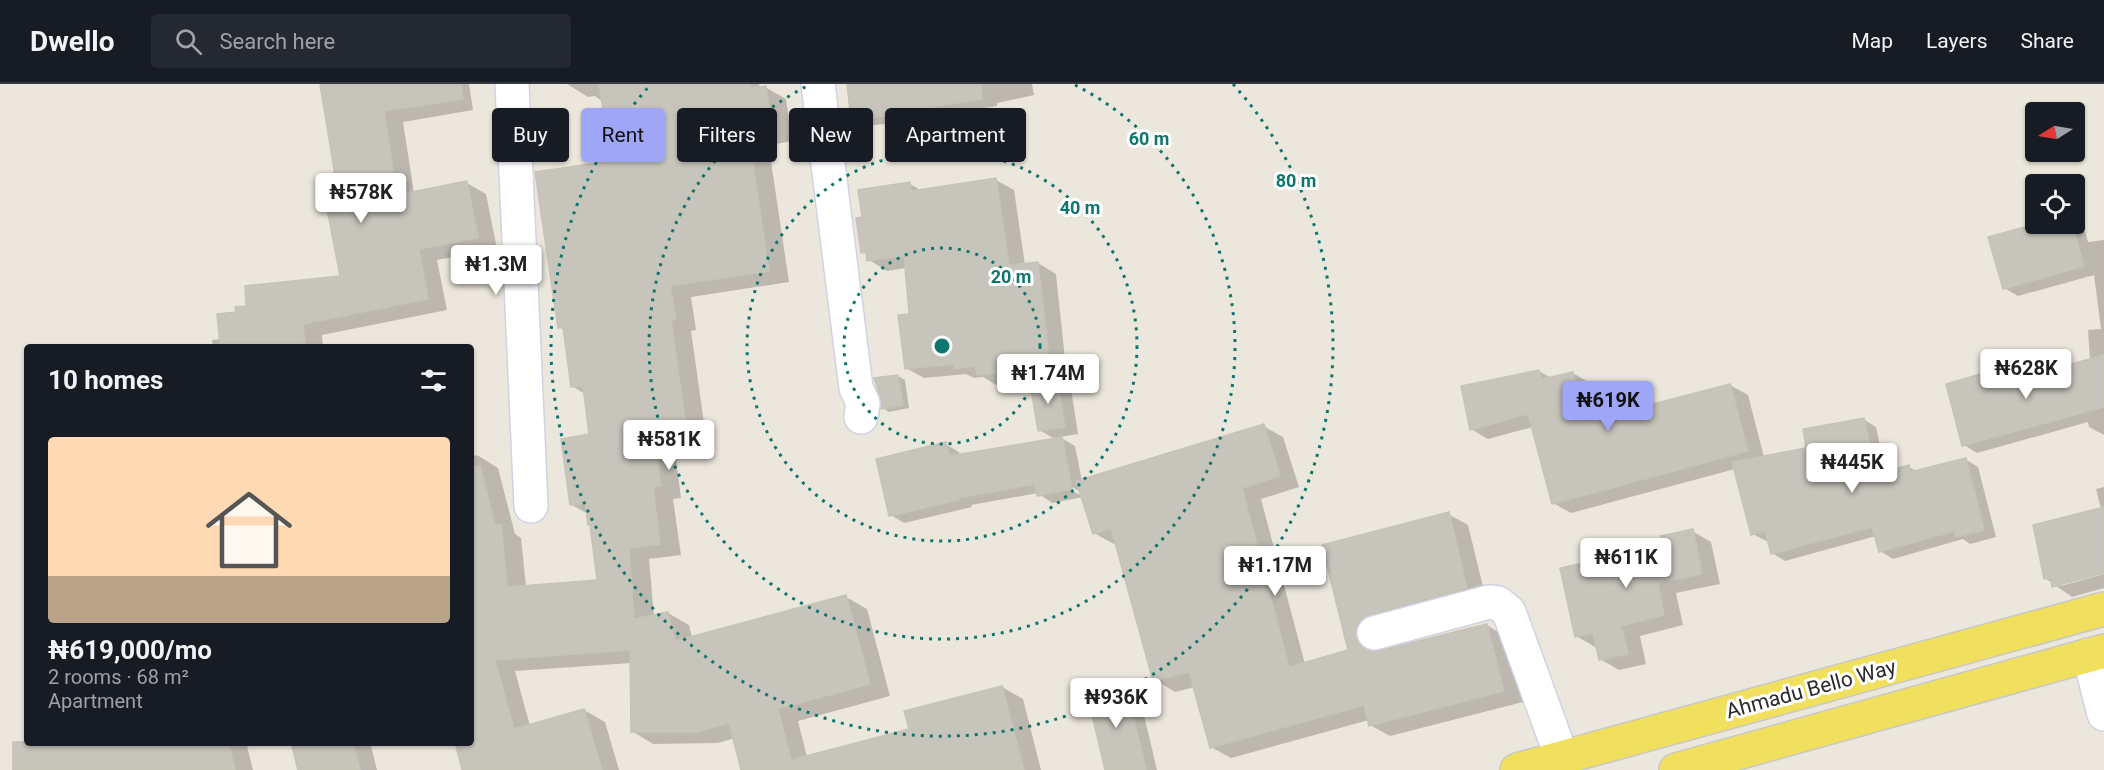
<!DOCTYPE html>
<meta charset="utf-8">
<style>
:root{--surface:#171b24;--page:#242831;--text:#f1f3f6;--muted:#9ea1a6;--line:#363941;--accent:#a0a6f7}
body{margin:0;font-family:Roboto,sans-serif;background:var(--page);color:var(--text);height:100vh;display:flex;flex-direction:column;font-size:22px;white-space:nowrap}
*{box-sizing:border-box;margin:0}
p{font-size:20px;color:var(--muted)}
.icon{flex:none;width:33px;height:33px;fill:none;stroke:currentColor;stroke-width:2;stroke-linecap:round;stroke-linejoin:round}
.map{position:relative;flex:1;overflow:hidden}
.panel{position:absolute;left:24px;top:260px;width:450px;height:402px;display:flex;flex-direction:column;background:var(--surface);border-radius:6px;box-shadow:0 2px 4px #0004}
.panel>*{flex:none}
.hud{position:absolute;left:492px;top:24px;width:570px;height:54px;display:flex;gap:12px}
.needle{width:39px;rotate:259deg}
.controls{position:absolute;left:2025px;top:18px;display:grid;gap:12px}
.controls a{display:grid;place-items:center;width:60px;height:60px;border-radius:6px;background:var(--surface);box-shadow:0 2px 4px #0004;font-size:30px}
.price{position:absolute;translate:-50% -51px;padding:0 14px;border-radius:6px;background:#fff;color:#222;font-size:20px;line-height:39px;filter:drop-shadow(0 2px 3px #0008)}
.price::after{content:'';position:absolute;left:50%;top:36px;width:18px;height:14px;margin-left:-9px;background:inherit;clip-path:polygon(0 0,100% 0,50% 100%)}
.price.on{background:var(--accent);color:#111}
ul{padding:0;list-style:none}
li{display:grid;align-content:center;gap:12px;height:318px;padding:0 24px}
li span{display:grid;place-items:center;height:186px;border-radius:6px;color:#555}
li>.icon{margin-inline-start:auto}
span .icon{width:108px;height:108px;fill:#fffc;stroke-width:1}
li b{font-size:26px}
h2{display:flex;justify-content:space-between;align-items:center;height:72px;padding:0 24px;font-size:26px}
.chip{padding:0 21px;border-radius:6px;background:var(--surface);box-shadow:0 2px 4px #0004;font-size:21px;line-height:54px}
.chip.on{background:var(--accent);color:#111}
header{display:flex;align-items:center;gap:36px;box-sizing:border-box;height:84px;padding:0 30px;background:var(--surface);border-bottom:2px solid var(--line)}
header strong{font-size:28px}
nav{display:flex;gap:33px;margin-inline-start:auto;font-size:21px}
.search{width:420px;height:54px;background:var(--page);display:flex;align-items:center;gap:15px;box-sizing:border-box;padding:0 21px;border-radius:6px;color:var(--muted);font-size:22px}
.map>svg:first-child{display:block}
</style>
<header>
<strong>Dwello</strong>
<div class="search"><svg class="icon" aria-label="search" viewBox="0 0 24 24"><circle cx="10" cy="10" r="6"/><path d="M15 15l6 6"/></svg>Search here</div>
<nav><a>Map</a><a>Layers</a><a>Share</a></nav>
</header>
<div class="map">
<svg width="2104" height="686" viewBox="0 0 2104 686">
<rect width="100%" height="100%" fill="#ece7dc"/>
<!-- shadow -->
<g fill="#0003" fill-rule="evenodd">
<path d="M322 0H469L473 26 403 38 414 109 467 99 486 110 497 165 437 176 447 226 322 251 323 262H213L212 256 221 255 237 230 248 223 342 193 341 124Z"/>
<path d="M567 0H759L760 4 765 3 786 15 792 57 771 61V64H769L789 198 691 213 696 246 691 247 705 346 673 352 681 414 673 415 681 471 649 475 654 532 668 529 689 541 692 554 846 513 867 525 890 612 798 637 807 673 910 646 1002 603 1023 615 1041 686H743L735 654 718 659 653 660 632 647 631 579 515 587 530 642 584 626 605 638 619 686H464L456 658H471V373L477 371 498 384 515 450 521 454 526 503 599 498 592 442 588 430 572 421 591 351 585 310 572 302 564 246 559 243 612 78 603 18 595 12 588 13Z"/>
<path d="M849 0H1032L1034 11 997 19V22L911 35 912 37 866 42 853 35Z"/>
<path d="M996 96 1014 106 1025 181 1038 179 1056 190 1067 294 1054 295 1071 305 1078 350 1060 353 1075 362 1082 397 1263 342 1283 353 1299 403 1261 415 1305 580 1350 567 1324 462 1448 430 1468 441 1486 515 1376 555V567L1377 569 1487 541 1506 553 1523 618 1390 652 1370 641 1369 636 1231 674 1211 663 1195 603 1175 608 1155 596 1117 459 1114 460 1094 449 1083 413 1052 419 1038 409 971 421 972 423 904 439 891 431 945 360 959 368 960 371 1055 355 1039 346 1047 296 996 301 983 293 974 294 966 290 924 294 906 284 911 232 906 184 887 187 869 176 868 171 863 168 864 134 910 100 922 107ZM1067 400 1082 409V412L1065 403Z"/>
<path d="M2074 135 2083 140 2088 158 2104 156V351L2089 343 2088 338 1977 369 1964 361 1984 291 1998 299 1999 301 2090 276 2088 246 2101 245 2094 191 2018 212 2004 204 1990 154 2041 140H2074Z"/>
<path d="M1539 287 1551 294 1573 289 1590 299 1598 336 1730 301 1748 311 1764 373 1808 365 1863 335 1876 343 1886 389 1908 383 1917 387 1965 375 1978 383 1996 453 1970 460 1963 455 1893 475 1880 467 1876 452 1785 477 1772 469 1769 457H1766L1753 450 1735 385 1571 429 1553 419 1533 343 1488 355 1471 345Z"/>
<path d="M898 292 905 296 909 324 889 328 883 324Z"/>
<path d="M2104 403V487L2061 499V502L2104 490V504L2072 513 2045 494 2101 425 2096 405Z"/>
<path d="M1692 447 1711 458 1720 500 1676 509 1683 541 1640 552 1646 580 1619 586 1600 575 1598 563H1595L1576 552 1666 462Z"/>
<path d="M1126 602 1139 610 1157 686H1106L1089 610Z"/>
<path d="M246 658 253 686H15L14 659Z"/>
<path d="M292 658H370L377 686H296L299 685Z"/>
</g>
<!-- building -->
<g fill="#c7c4bb" stroke="#c7c3b5" stroke-width="1.5">
<path d="M320 0H461L463 15 384 27 397 111 467 97 478 154 419 165 428 215 303 240 305 262H220L217 230 236 228 235 223 246 222 245 202 340 192 327 125 340 122Z"/>
<path d="M599 0H750L751 4 766 2 772 46 751 49V52L749 53 769 187 670 202 676 235 671 236 685 335 652 340 661 402 653 403 660 460 629 464 634 535 668 528 675 557 846 511 870 600 778 625 791 676 909 645 904 627 1002 602 1024 686H741L729 639 696 648H631L630 566 495 576 514 645 584 625 602 686H462L455 658H471V383L480 382 495 441 501 440 507 503 597 496 590 441H588L585 419 570 421 561 355 589 350 583 302 571 303 563 243 558 244 535 88 611 77Z"/>
<path d="M847 0H981L982 15 899 28V30L851 36Z"/>
<path d="M996 94 1009 181 1038 178 1050 284 977 291 975 282 954 285V280L905 285 898 231 909 230 904 172 867 177 866 168 861 169 856 134 862 133 858 106 910 98 911 107Z"/>
<path d="M2036 140H2072L2084 182 2003 205 1988 153Z"/>
<path d="M2104 271V323L1962 362 1946 300 1984 289 1988 303Z"/>
<path d="M1539 286 1542 295 1573 288 1584 338 1730 300 1748 367 1552 420 1528 330 1470 346 1461 302Z"/>
<path d="M898 291 903 321 881 325 880 312 874 294Z"/>
<path d="M1057 295 1065 343 1038 347 1030 299Z"/>
<path d="M1864 334 1876 390 1909 381 1910 388 1966 374 1984 446 1956 453 1955 447 1879 468 1872 443 1771 470 1765 447 1751 451 1732 378 1806 364 1803 345Z"/>
<path d="M1264 340 1280 392 1242 404 1289 583 1348 566 1322 461 1449 428 1467 504 1369 531 1360 536 1356 544V554L1361 563 1369 567H1378L1487 540 1504 607 1369 642 1364 621 1210 664 1189 588 1153 597 1111 444 1093 450 1076 397Z"/>
<path d="M1062 353 1072 405 1037 412 1035 400 959 414V416L889 432 876 375 946 358 949 372Z"/>
<path d="M2104 423V489L2052 503 2051 494 2044 495 2033 441Z"/>
<path d="M1693 445 1702 490 1658 499 1664 531 1621 542 1628 570 1599 576 1593 549 1575 553 1560 484 1664 461 1661 452Z"/>
<path d="M1126 600 1146 686H1105L1087 609Z"/>
<path d="M13 658H228L235 686H13Z"/>
<path d="M291 658H353L360 686H298Z"/>
</g>
<g fill="none" stroke-linecap="round" stroke-linejoin="round">
<defs>
<g id="minor">
<path d="M512 0 531 422"/>
<path d="M818 0 856 304 863 319 861 333"/>
<path d="M1374 549 1489 518 1498 519 1509 528 1562 674"/>
<path d="M2089 571 2104 630"/>
</g>
<g id="major">
<path d="M1517 686 2104 525"/>
<path d="M1676 686 2104 567"/>
</g>
</defs>
<!-- minor casing -->
<use href="#minor" stroke="#d1d2e3" stroke-width="36"/>
<!-- major casing -->
<use href="#major" stroke="#c8c8c8" stroke-width="36"/>
<!-- minor -->
<use href="#minor" stroke="#fff" stroke-width="33"/>
<!-- major -->
<use href="#major" stroke="#f0e05d" stroke-width="33"/>
</g>
<!-- distance rings -->
<g fill="none" stroke="#0f766e" stroke-width="3" stroke-dasharray="3 6">
<circle cx="942" cy="262" r="98"/>
<circle cx="942" cy="262" r="195"/>
<path d="M1075 1A293 293 0 1 1 809 1"/>
<path d="M1233 0A391 391 0 1 1 651 0"/>
</g>
<g text-anchor="middle" dominant-baseline="central" stroke-width="6" stroke-linejoin="round" paint-order="stroke">
<!-- street labels -->
<g font-size="21" fill="#2a2a2a" stroke="#fff">
<text transform="translate(1811 605) rotate(-15)">Ahmadu Bello Way</text>
</g>
</g>
<circle cx="942" cy="262" r="9" fill="#0f766e" stroke="#fff" stroke-width="3"/>
<g font-size="18" text-anchor="middle" font-weight="bold" fill="#0f766e" stroke="#fff" stroke-width="6" stroke-linejoin="round" paint-order="stroke">
<text x="1149" y="61">60 m</text>
<text x="1296" y="103">80 m</text>
<text x="1080" y="130">40 m</text>
<text x="1011" y="199">20 m</text>
</g>
</svg>
<div class="controls">
<a><svg class="needle" viewBox="-14 -14 28 28"><path d="M0-13l5 13h-10z" fill="#e53935"/><path d="M0 13l5-13h-10z" fill="#9ea1a6"/></svg></a>
<a><svg class="icon" aria-label="locate" viewBox="0 0 24 24"><circle cx="12" cy="12" r="6"/><path d="M12 2v4M12 18v4M2 12h4M18 12h4"/></svg></a>
</div>
<b class="price" style="left:361px;top:140px">₦578K</b>
<b class="price" style="left:496px;top:212px">₦1.3M</b>
<b class="price" style="left:2026px;top:316px">₦628K</b>
<b class="price" style="left:1048px;top:321px">₦1.74M</b>
<b class="price on" style="left:1608px;top:348px">₦619K</b>
<b class="price" style="left:669px;top:387px">₦581K</b>
<b class="price" style="left:1852px;top:410px">₦445K</b>
<b class="price" style="left:1626px;top:505px">₦611K</b>
<b class="price" style="left:1275px;top:513px">₦1.17M</b>
<b class="price" style="left:1116px;top:645px">₦936K</b>
<div class="hud">
<a class="chip">Buy</a>
<a class="chip on">Rent</a>
<a class="chip">Filters</a>
<a class="chip">New</a>
<a class="chip">Apartment</a>
</div>
<section class="panel">
<h2>10 homes<svg class="icon" aria-label="filters" viewBox="0 0 24 24"><path d="M4 7h16M4 17h16"/><circle cx="9" cy="7" r="2"/><circle cx="15" cy="17" r="2"/></svg></h2>
<ul>
<li><span style="background:linear-gradient(#ffd9b3 75%,#b9a48a 0)"><svg class="icon" aria-label="home" viewBox="0 0 24 24"><path d="M3 11l9-7 9 7M6 9v11h12V9"/></svg></span><div><b>₦619,000/mo</b><p>2 rooms · 68 m²</p><p>Apartment</p></div></li>
</ul>
</section>
</div>
